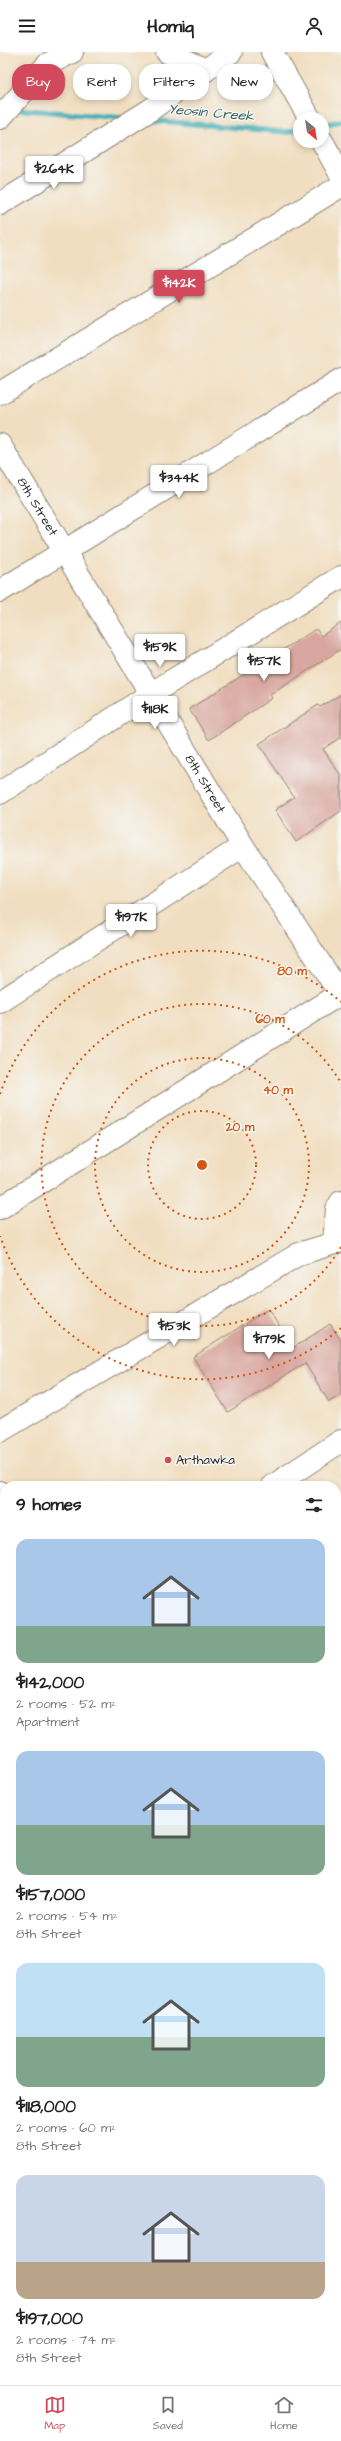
<!DOCTYPE html>
<meta charset="utf-8">
<style>
:root{--surface:#fff;--page:#f6f6f6;--text:#222;--muted:#767676;--line:#e0e0e0;--accent:#d1495b}
body{margin:0;font-family:"Architects Daughter",sans-serif;background:var(--page);color:var(--text);height:100vh;display:flex;flex-direction:column;font-size:15px;white-space:nowrap}
*{box-sizing:border-box;margin:0}
p{font-size:13px;color:var(--muted)}
.icon{flex:none;width:22px;height:22px;fill:none;stroke:currentColor;stroke-width:2;stroke-linecap:round;stroke-linejoin:round}
.map{position:relative;flex:1;overflow:hidden}
.sheet{position:absolute;left:0px;top:1429px;width:341px;height:904px;display:flex;flex-direction:column;background:var(--surface);border-radius:16px 16px 0 0;box-shadow:0 2px 6px #0003}
.sheet>*{flex:none}
.hud{position:absolute;left:12px;top:12px;width:317px;height:36px;display:flex;gap:8px}
.needle{width:26px;rotate:150deg}
.buttons{position:absolute;left:293px;top:60px;display:grid;gap:8px}
.buttons a{display:grid;place-items:center;width:36px;height:36px;border-radius:50%;background:var(--surface);box-shadow:0 2px 6px #0003;font-size:20px}
.price{position:absolute;translate:-50% -34px;padding:0 9px;border-radius:4px;background:#fff;color:#222;font-size:13px;line-height:26px;filter:drop-shadow(0 1px 2px #0008)}
.price::after{content:'';position:absolute;left:50%;top:24px;width:12px;height:9px;margin-left:-6px;background:inherit;clip-path:polygon(0 0,100% 0,50% 100%)}
.price.current{background:var(--accent);color:#fff}
ul{padding:0;list-style:none}
li{display:grid;align-content:center;gap:8px;height:212px;padding:0 16px}
li span{display:grid;place-items:center;height:124px;border-radius:12px;color:#555}
li>.icon{margin-inline-start:auto}
span .icon{width:72px;height:72px;fill:#fffc;stroke-width:1}
li b{font-size:17px}
h2{display:flex;justify-content:space-between;align-items:center;height:48px;padding:0 16px;font-size:17px}
.tag{padding:0 14px;border-radius:16px;background:var(--surface);box-shadow:0 2px 6px #0003;font-size:14px;line-height:36px}
.tag.current{background:var(--accent);color:#fff}
header{display:flex;justify-content:space-between;align-items:center;height:52px;padding:0 16px;background:var(--surface);font-size:18px;font-weight:700}
.dock{display:flex;justify-content:space-around;align-items:center;height:56px;border-top:1px solid var(--line);background:var(--surface);font-size:11px;color:var(--muted)}
.dock a{display:grid;justify-items:center;gap:2px}
.dock .current{color:var(--accent)}
.map>svg:first-child{display:block}
</style>
<header><svg class="icon" aria-label="menu" viewBox="0 0 24 24"><path d="M4 6h16M4 12h16M4 18h16"/></svg>Homiq<svg class="icon" aria-label="person" viewBox="0 0 24 24"><circle cx="12" cy="8" r="4"/><path d="M4 21q1-7 8-7t8 7"/></svg></header>
<div class="map">
<svg width="341" height="2333" viewBox="0 0 341 2333">
<rect width="100%" height="100%" fill="#f6f6f2"/>
<filter id="ink" filterUnits="userSpaceOnUse"><feTurbulence type="fractalNoise" baseFrequency=".025" numOctaves="2"/><feDisplacementMap in="SourceGraphic" scale="8" xChannelSelector="R" yChannelSelector="G"/><feConvolveMatrix kernelMatrix="1 2 1 2 8 2 1 2 1" color-interpolation-filters="sRGB"/></filter>
<filter id="wash" filterUnits="userSpaceOnUse"><feTurbulence type="fractalNoise" baseFrequency=".012" numOctaves="4" result="noise"/><feDisplacementMap in="SourceGraphic" scale="16" xChannelSelector="R" yChannelSelector="G"/><feGaussianBlur stdDeviation="0.9" result="paint"/><feColorMatrix in="noise" values="0 0 0 0 0 0 0 0 0 0 0 0 0 0 0 0 0 1.4 0 .05"/><feComposite in="paint" operator="in"/></filter>
<g filter="url(#wash)">
<rect width="100%" height="100%" fill="#f1dec0"/>
<g fill="none" stroke-linecap="round" stroke-linejoin="round">
<!-- stream -->
<g stroke="#3cadb5" stroke-width="5.5">
<path d="M16 57 123 66"/>
<path d="M148 68 288 80 300 77"/>
<path d="M322 73 341 69"/>
</g>
</g>
<g id="blocks">
<!-- building -->
<g fill="#d8a69e">
<path d="M341 571V597L270 643 272 646 209 688 189 657 316 577 321 584Z"/>
<path d="M341 642V685L323 697 341 724V759L296 790 275 758 294 745 259 692 318 653 320 655Z"/>
<path d="M268 1257 293 1296 330 1272 341 1288V1343L329 1350 305 1311 228 1360 193 1305Z"/>
</g>
</g>
</g>
<g filter="url(#ink)">
<use href="#blocks" fill-opacity="0" stroke="#8e8476" stroke-width="1"/>
<g fill="none" stroke-linecap="round" stroke-linejoin="round">
<defs>
<g id="minor">
<path d="M167 0 206 18"/>
<path d="M272 0 310 67"/>
<path d="M0 66 48 12 72 0"/>
<path d="M322 89 341 123"/>
<path d="M0 152 150 58 231 0"/>
<path d="M0 341 341 134"/>
<path id="s1" d="M0 393 243 794 341 943"/>
<path d="M0 539 341 328"/>
<path d="M0 741 152 641 341 525"/>
<path d="M0 950 243 794"/>
<path d="M0 1156 340 942"/>
<path d="M334 1190 337 1157 341 1150"/>
<path d="M0 1379 299 1202 341 1189"/>
<path d="M273 1434 341 1389"/>
<path d="M0 1440 5 1448"/>
<path d="M336 1584 341 1581"/>
<path d="M336 1793 341 1790"/>
<path d="M0 1811 5 1808"/>
<path d="M0 1913 5 1918"/>
<path d="M336 1981 341 1982"/>
<path d="M336 2148 341 2144"/>
<path d="M100 2333 105 2328"/>
</g>
</defs>
<!-- minor casing -->
<use href="#minor" stroke="#8e8476" stroke-width="24"/>
<!-- minor -->
<use href="#minor" stroke="#fff" stroke-width="22"/>
</g>
</g>
<!-- distance rings -->
<g fill="none" stroke="#d5540f" stroke-width="2" stroke-dasharray="2 4">
<circle cx="202" cy="1113" r="54"/>
<circle cx="202" cy="1113" r="107"/>
<path d="M341 1195A161 161 0 1 1 341 1031"/>
<path d="M341 1276A214 214 0 0 1 0 1184M0 1042A214 214 0 0 1 341 950"/>
</g>
<!-- markers -->
<circle fill="#d1495b" stroke="#f6f6f2" stroke-width="1.5" cx="168" cy="1408" r="4"/>
<g text-anchor="middle" dominant-baseline="central" stroke-width="3" stroke-linejoin="round" paint-order="stroke">
<!-- street labels -->
<g font-size="13" fill="#2b2b2b" stroke="#f6f6f2">
<text stroke="none"><textPath href="#s1" startOffset="72">8th Street</textPath></text>
<text stroke="none"><textPath href="#s1" startOffset="396">8th Street</textPath></text>
</g>
<!-- poi labels -->
<g font-size="13" fill="#2b2b2b" stroke="#f6f6f2" text-anchor="start">
<text x="176" y="1408">Arthawka</text>
</g>
<!-- water labels -->
<g font-size="14" font-style="italic" fill="#325f62" stroke="#f6f6f2">
<text transform="translate(211 61) rotate(5)">Yeosin Creek</text>
</g>
</g>
<circle cx="202" cy="1113" r="6" fill="#d5540f" stroke="#f6f6f2" stroke-width="2"/>
<g font-size="12" text-anchor="middle" font-weight="bold" fill="#d5540f" stroke="#f6f6f2" stroke-width="3" stroke-linejoin="round" paint-order="stroke">
<text x="292" y="923">80 m</text>
<text x="270" y="971">60 m</text>
<text x="278" y="1042">40 m</text>
<text x="240" y="1079">20 m</text>
</g>
</svg>
<div class="buttons">
<a><svg class="needle" viewBox="-14 -14 28 28"><path d="M0-13l5 13h-10z" fill="#e53935"/><path d="M0 13l5-13h-10z" fill="#767676"/></svg></a>
</div>
<b class="price" style="left:54px;top:138px">$264K</b>
<b class="price current" style="left:179px;top:252px">$142K</b>
<b class="price" style="left:179px;top:447px">$344K</b>
<b class="price" style="left:160px;top:616px">$159K</b>
<b class="price" style="left:264px;top:630px">$157K</b>
<b class="price" style="left:155px;top:678px">$118K</b>
<b class="price" style="left:131px;top:886px">$197K</b>
<b class="price" style="left:174px;top:1295px">$153K</b>
<b class="price" style="left:269px;top:1308px">$179K</b>
<div class="hud">
<a class="tag current">Buy</a>
<a class="tag">Rent</a>
<a class="tag">Filters</a>
<a class="tag">New</a>
</div>
<section class="sheet">
<h2>9 homes<svg class="icon" aria-label="filters" viewBox="0 0 24 24"><path d="M4 7h16M4 17h16"/><circle cx="9" cy="7" r="2"/><circle cx="15" cy="17" r="2"/></svg></h2>
<ul>
<li><span style="background:linear-gradient(#a9c7e8 70%,#7fa58c 0)"><svg class="icon" aria-label="home" viewBox="0 0 24 24"><path d="M3 11l9-7 9 7M6 9v11h12V9"/></svg></span><div><b>$142,000</b><p>2 rooms · 52 m²</p><p>Apartment</p></div></li>
<li><span style="background:linear-gradient(#a9c7e8 60%,#7fa58c 0)"><svg class="icon" aria-label="home" viewBox="0 0 24 24"><path d="M3 11l9-7 9 7M6 9v11h12V9"/></svg></span><div><b>$157,000</b><p>2 rooms · 54 m²</p><p>8th Street</p></div></li>
<li><span style="background:linear-gradient(#bfe0f5 60%,#7fa58c 0)"><svg class="icon" aria-label="home" viewBox="0 0 24 24"><path d="M3 11l9-7 9 7M6 9v11h12V9"/></svg></span><div><b>$118,000</b><p>2 rooms · 60 m²</p><p>8th Street</p></div></li>
<li><span style="background:linear-gradient(#c9d6e8 70%,#b9a48a 0)"><svg class="icon" aria-label="home" viewBox="0 0 24 24"><path d="M3 11l9-7 9 7M6 9v11h12V9"/></svg></span><div><b>$197,000</b><p>2 rooms · 74 m²</p><p>8th Street</p></div></li>
</ul>
</section>
</div>
<nav class="dock">
<a class="current"><svg class="icon" aria-label="map" viewBox="0 0 24 24"><path d="M3 6l6-2 6 2 6-2v14l-6 2-6-2-6 2zM9 4v14M15 6v14"/></svg>Map</a>
<a><svg class="icon" aria-label="saved" viewBox="0 0 24 24"><path d="M7 4h10v16l-5-4-5 4z"/></svg>Saved</a>
<a><svg class="icon" aria-label="home" viewBox="0 0 24 24"><path d="M3 11l9-7 9 7M6 9v11h12V9"/></svg>Home</a>
</nav>
